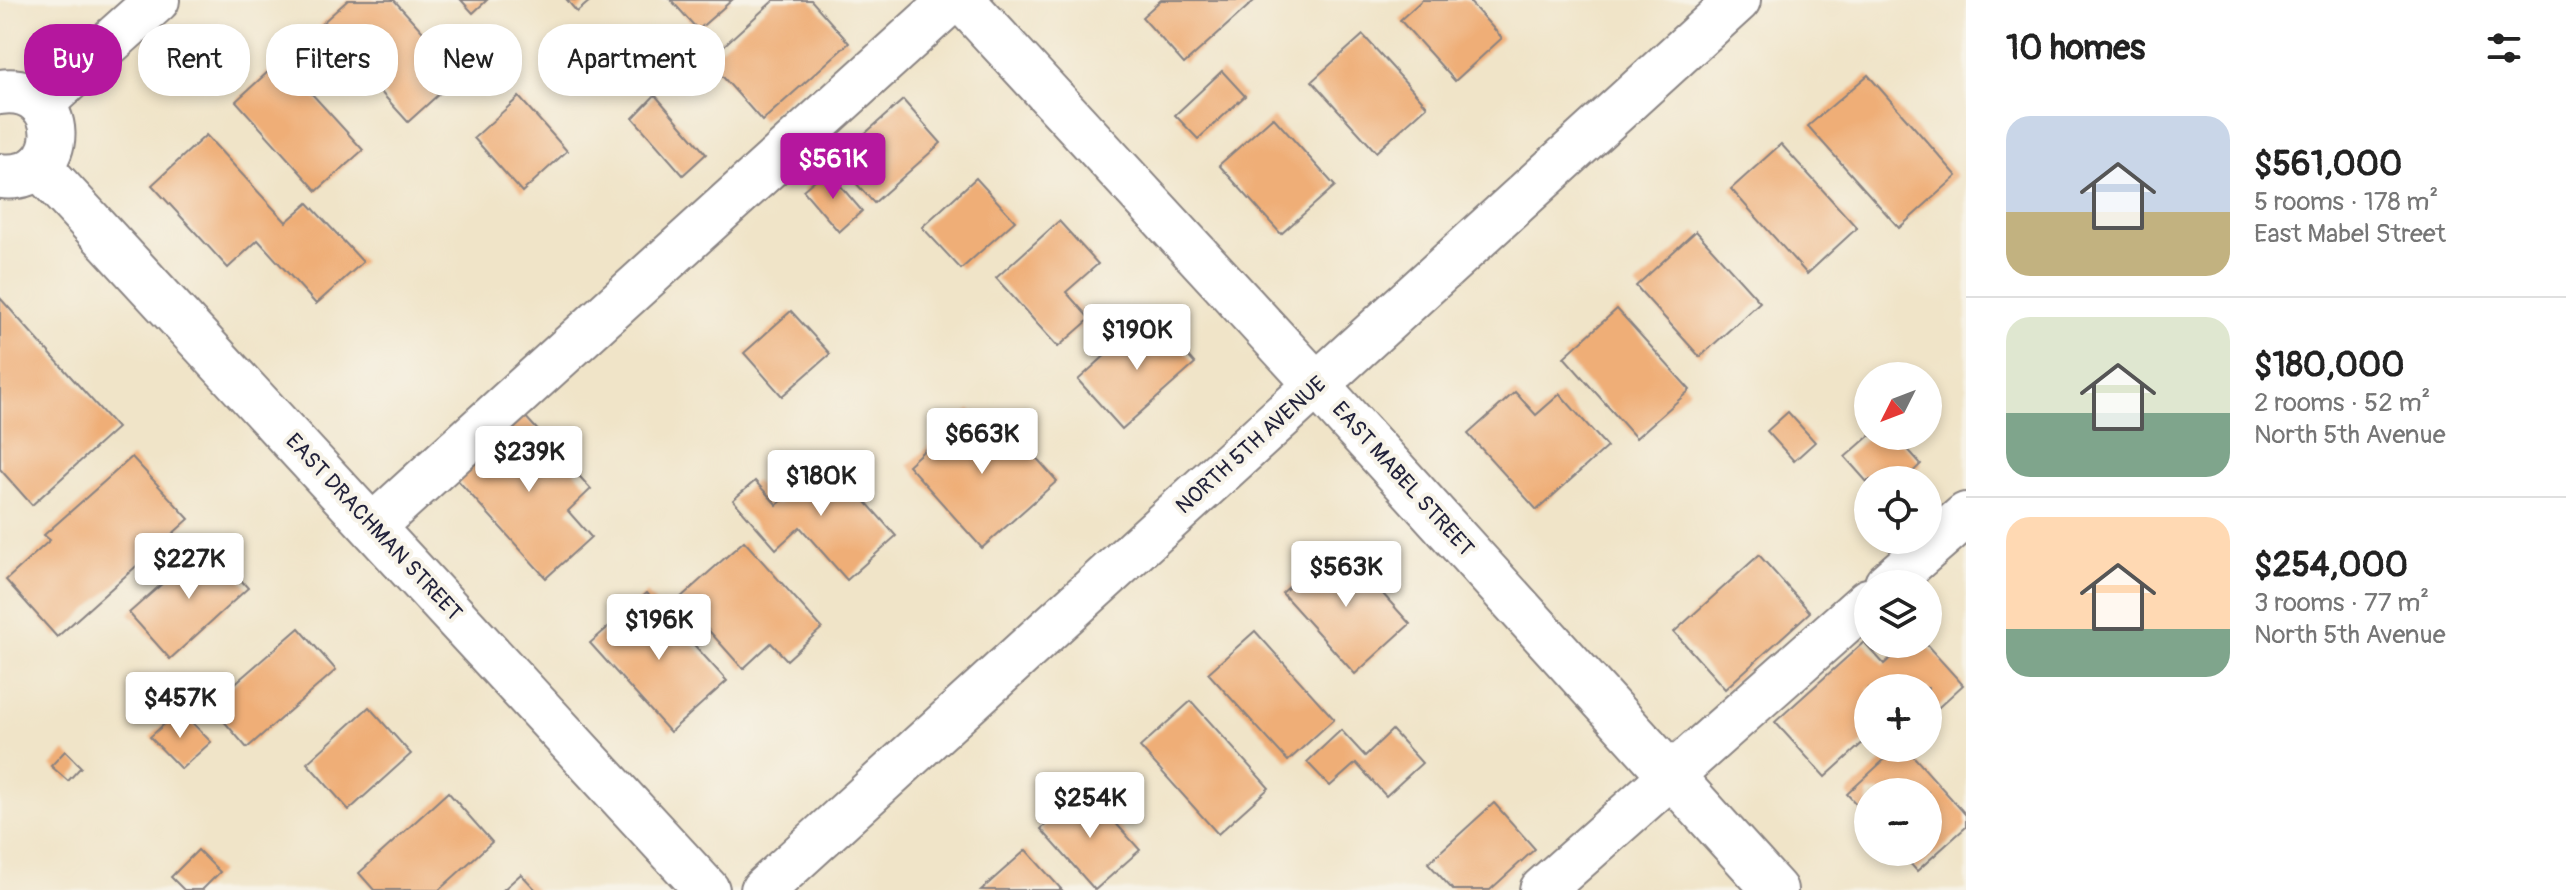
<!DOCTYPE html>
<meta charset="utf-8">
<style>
:root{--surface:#fff;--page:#f2f2f2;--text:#222;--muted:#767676;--line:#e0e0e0;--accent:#b5179e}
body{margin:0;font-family:Pangolin,sans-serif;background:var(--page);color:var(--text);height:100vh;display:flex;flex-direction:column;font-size:30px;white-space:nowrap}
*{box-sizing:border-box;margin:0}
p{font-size:26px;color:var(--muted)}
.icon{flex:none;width:44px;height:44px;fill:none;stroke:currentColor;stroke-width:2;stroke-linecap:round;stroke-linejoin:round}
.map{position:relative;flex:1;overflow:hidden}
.panel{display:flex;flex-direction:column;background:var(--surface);width:600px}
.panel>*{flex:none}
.hud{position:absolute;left:24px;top:24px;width:760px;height:72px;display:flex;gap:16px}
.needle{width:52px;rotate:228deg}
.buttons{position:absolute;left:1854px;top:362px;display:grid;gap:16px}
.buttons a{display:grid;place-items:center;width:88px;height:88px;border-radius:50%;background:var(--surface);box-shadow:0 4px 12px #0003;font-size:40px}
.price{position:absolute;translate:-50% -68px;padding:0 18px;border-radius:8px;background:#fff;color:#222;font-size:26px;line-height:52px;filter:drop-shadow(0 2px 4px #0008)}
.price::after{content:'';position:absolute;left:50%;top:48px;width:24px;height:18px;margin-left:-12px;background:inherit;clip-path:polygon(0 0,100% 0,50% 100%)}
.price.current{background:var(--accent);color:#fff}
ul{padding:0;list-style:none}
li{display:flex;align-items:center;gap:24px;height:200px;padding:0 40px}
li+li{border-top:2px solid var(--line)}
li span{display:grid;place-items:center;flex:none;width:224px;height:160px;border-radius:24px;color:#555}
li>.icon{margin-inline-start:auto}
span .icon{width:96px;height:96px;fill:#fffc;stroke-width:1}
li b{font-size:34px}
h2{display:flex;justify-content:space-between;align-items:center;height:96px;padding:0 40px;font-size:34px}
.pill{padding:0 28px;border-radius:32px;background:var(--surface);box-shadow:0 4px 12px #0003;font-size:28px;line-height:72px}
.pill.current{background:var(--accent);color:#fff}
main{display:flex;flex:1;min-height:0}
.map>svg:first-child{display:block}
</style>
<main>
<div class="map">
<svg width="1966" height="890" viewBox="0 0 1966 890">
<rect width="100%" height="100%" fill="#f7f3e8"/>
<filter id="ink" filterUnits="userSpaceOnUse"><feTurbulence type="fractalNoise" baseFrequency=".0125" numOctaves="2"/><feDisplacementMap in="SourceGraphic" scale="16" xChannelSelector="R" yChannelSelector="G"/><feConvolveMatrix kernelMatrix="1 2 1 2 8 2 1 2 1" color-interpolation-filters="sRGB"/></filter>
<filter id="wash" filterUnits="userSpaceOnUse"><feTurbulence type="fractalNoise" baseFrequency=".006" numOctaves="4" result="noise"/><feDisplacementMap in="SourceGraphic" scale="32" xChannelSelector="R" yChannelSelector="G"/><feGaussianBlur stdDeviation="1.8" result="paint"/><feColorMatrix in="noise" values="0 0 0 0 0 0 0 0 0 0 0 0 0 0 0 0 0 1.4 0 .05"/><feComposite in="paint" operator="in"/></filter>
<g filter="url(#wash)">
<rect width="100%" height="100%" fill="#f0e4c8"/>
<g id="blocks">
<!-- building -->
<g fill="#efae77">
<path d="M348 0H394L461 74 408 122 320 25Z"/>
<path d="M461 0H487L473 13Z"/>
<path d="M567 0H591L577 12Z"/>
<path d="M671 0H732L698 30Z"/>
<path d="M774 0H811L849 43 762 121 708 60Z"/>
<path d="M1161 0H1255L1184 64 1142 17Z"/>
<path d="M1422 0H1468L1502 38 1455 81 1400 20Z"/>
<path d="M1363 35 1427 106 1376 152 1312 81Z"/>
<path d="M281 60 363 150 317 191 236 101Z"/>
<path d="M1222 71 1245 96 1198 139 1175 115Z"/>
<path d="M1868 75 1957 176 1899 228 1808 126Z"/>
<path d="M655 95 706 154 683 175 633 118Z"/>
<path d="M519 97 567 151 522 192 474 138Z"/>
<path d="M903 100 941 143 874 203 835 160Z"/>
<path d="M1273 117 1335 186 1281 234 1219 165Z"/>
<path d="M206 135 286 222 308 203 363 262 316 304 258 240 228 268 152 185Z"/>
<path d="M1781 144 1857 228 1807 274 1731 189Z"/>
<path d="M827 170 862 211 839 232 803 190Z"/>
<path d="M976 178 1015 221 961 269 922 227Z"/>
<path d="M1059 221 1098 264 1066 292 1090 319 1058 347 996 278Z"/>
<path d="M1696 231 1760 302 1700 357 1636 286Z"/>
<path d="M0 298 117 428 32 505 0 469Z"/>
<path d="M1617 309 1690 390 1636 438 1564 357Z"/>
<path d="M791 311 830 354 782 396 744 353Z"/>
<path d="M1151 314 1195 364 1122 429 1078 380Z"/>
<path d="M1515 392 1536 415 1560 394 1607 447 1537 510 1468 434Z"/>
<path d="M970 409 994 435 1006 424 1057 481 982 548 908 465Z"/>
<path d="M1788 412 1815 442 1794 461 1767 431Z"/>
<path d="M523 414 591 489 568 511 591 537 546 578 454 476Z"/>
<path d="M1869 436H1896L1921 464 1904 480H1868V483L1845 457Z"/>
<path d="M132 457 189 519 57 637 6 580 50 540 44 535Z"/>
<path d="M828 459 896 536 847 580 800 527 776 549 733 500 755 481 777 505Z"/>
<path d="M744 541 822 628 787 660 771 643 743 669 680 598Z"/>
<path d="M208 543 248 588 170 659 129 613Z"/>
<path d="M1338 544 1410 624 1355 674 1282 593Z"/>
<path d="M1759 555 1810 612 1725 689 1674 632Z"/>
<path d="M647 593 727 681 670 732 590 643Z"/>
<path d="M299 628 336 670 247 748 210 705Z"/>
<path d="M1255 631 1334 719 1288 761 1208 673Z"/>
<path d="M1864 642 1884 664 1906 644H1926L1963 685 1928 717V688H1868V738L1825 777 1775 722Z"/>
<path d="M1191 701 1269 788 1218 834 1140 747Z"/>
<path d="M369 707 411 754 349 810 307 763Z"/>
<path d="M180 710 211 742 181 769 150 737Z"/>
<path d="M1341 730 1365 756 1392 730 1422 763 1386 796 1356 763 1330 786 1307 762Z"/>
<path d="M1897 748H1906L1966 815V827L1917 871 1900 852H1928V792H1868V817L1847 794Z"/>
<path d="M65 751 81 767 68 781 51 766Z"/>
<path d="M1085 789 1140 850 1095 890 1041 829Z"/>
<path d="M448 792 492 842 439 890H374L359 873Z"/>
<path d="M1494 803 1535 849 1490 890H1453L1428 863Z"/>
<path d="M198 850 220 872 202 890H184L171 877Z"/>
<path d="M1026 850 1062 890H981Z"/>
<path d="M521 874 536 890H503Z"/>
</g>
</g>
</g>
<g filter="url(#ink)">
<use href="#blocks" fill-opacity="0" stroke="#898382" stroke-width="2"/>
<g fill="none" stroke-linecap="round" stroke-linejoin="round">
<defs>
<g id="minor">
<path d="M962 0 1317 385 1775 890"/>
<path d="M0 92C68 82 72 184 0 176"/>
<path d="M41 104 157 0"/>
<path d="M39 166 707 890"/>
<path d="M373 526 952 0"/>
<path d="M1887 584 1966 515"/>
<path d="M763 890 1738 0"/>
<path d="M1542 890 1868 601"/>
</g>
</defs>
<!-- minor casing -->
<use href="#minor" stroke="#898382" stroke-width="48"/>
<!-- minor -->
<use href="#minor" stroke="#fff" stroke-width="44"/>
</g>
</g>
<g text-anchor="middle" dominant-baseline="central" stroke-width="8" stroke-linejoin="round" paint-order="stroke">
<!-- street labels -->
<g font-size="22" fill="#22223b" stroke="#f7f3e8">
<text transform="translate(1251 445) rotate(-42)">NORTH 5TH AVENUE</text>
<text transform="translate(1403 479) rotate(48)">EAST MABEL STREET</text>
<text transform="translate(374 527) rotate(47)">EAST DRACHMAN STREET</text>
</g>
</g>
</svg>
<div class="buttons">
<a><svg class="needle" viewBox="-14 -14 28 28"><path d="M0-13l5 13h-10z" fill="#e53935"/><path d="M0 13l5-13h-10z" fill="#767676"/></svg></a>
<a><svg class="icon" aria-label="locate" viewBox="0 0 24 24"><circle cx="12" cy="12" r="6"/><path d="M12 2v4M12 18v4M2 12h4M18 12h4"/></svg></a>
<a><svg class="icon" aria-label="layers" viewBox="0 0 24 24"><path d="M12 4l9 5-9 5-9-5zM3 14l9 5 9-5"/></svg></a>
<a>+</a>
<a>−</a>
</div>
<b class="price current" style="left:833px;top:201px">$561K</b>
<b class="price" style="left:1137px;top:372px">$190K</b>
<b class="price" style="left:982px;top:476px">$663K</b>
<b class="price" style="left:529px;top:494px">$239K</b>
<b class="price" style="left:821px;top:518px">$180K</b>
<b class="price" style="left:189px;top:601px">$227K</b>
<b class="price" style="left:1346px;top:609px">$563K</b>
<b class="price" style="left:659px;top:662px">$196K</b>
<b class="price" style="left:180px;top:740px">$457K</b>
<b class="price" style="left:1090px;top:840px">$254K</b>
<div class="hud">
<a class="pill current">Buy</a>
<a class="pill">Rent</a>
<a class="pill">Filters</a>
<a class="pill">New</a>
<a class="pill">Apartment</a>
</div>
</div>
<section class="panel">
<h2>10 homes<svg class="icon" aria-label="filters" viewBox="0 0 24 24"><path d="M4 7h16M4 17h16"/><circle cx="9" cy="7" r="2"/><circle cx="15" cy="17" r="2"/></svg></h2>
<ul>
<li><span style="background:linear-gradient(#c9d6e8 60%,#c2b280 0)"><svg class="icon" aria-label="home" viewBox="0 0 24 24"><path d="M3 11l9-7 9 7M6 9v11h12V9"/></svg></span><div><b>$561,000</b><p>5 rooms · 178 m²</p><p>East Mabel Street</p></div></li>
<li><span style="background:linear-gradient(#dfe7d0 60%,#7fa58c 0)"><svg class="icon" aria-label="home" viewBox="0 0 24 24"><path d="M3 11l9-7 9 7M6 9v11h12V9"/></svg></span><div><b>$180,000</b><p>2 rooms · 52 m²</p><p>North 5th Avenue</p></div></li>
<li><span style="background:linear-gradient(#ffd9b3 70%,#7fa58c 0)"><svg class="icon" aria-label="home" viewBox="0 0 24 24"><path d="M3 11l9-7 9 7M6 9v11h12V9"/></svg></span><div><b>$254,000</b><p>3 rooms · 77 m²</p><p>North 5th Avenue</p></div></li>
</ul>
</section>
</main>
